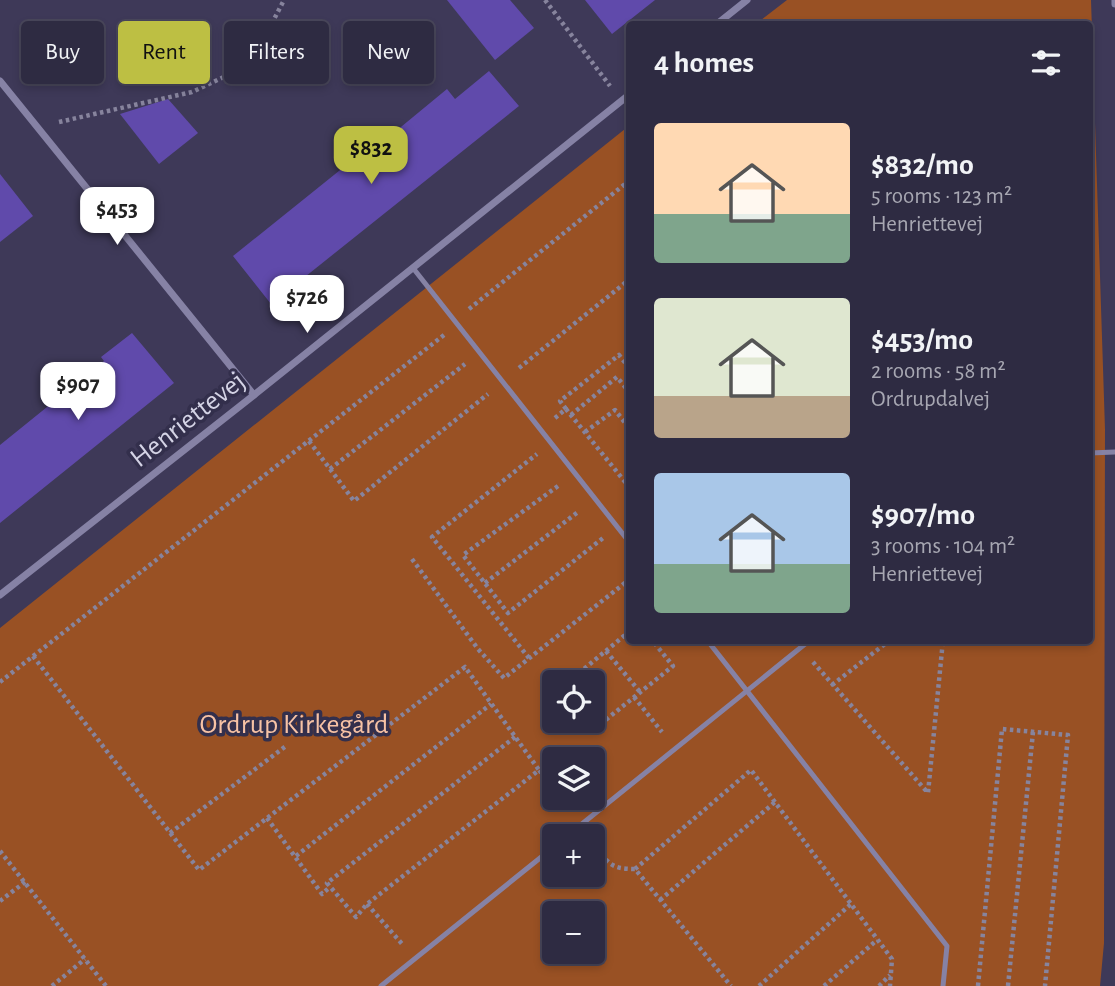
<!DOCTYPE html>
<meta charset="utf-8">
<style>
:root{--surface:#2e2b42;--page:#363349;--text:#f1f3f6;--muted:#a7a7b2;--line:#49475b;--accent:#bdbf43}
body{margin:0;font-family:"Alegreya Sans",sans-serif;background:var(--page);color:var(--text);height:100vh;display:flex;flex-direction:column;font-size:26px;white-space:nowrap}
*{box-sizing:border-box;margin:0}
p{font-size:23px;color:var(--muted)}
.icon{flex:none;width:38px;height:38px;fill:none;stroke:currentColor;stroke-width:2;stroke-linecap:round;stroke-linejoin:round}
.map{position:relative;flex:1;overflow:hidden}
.drawer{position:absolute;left:626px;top:21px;width:467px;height:623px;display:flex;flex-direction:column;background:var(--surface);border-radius:7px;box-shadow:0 4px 10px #0003,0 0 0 2px var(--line)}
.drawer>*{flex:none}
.guide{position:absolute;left:21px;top:21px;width:500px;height:63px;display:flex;gap:14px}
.controls{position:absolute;left:542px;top:670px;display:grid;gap:14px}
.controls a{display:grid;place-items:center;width:63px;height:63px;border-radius:7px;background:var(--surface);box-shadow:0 4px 10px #0003,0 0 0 2px var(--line);font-size:35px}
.price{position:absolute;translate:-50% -60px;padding:0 16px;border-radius:14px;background:#fff;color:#222;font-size:23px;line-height:46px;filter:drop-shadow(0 2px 4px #0008)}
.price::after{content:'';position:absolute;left:50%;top:42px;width:21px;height:16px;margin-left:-10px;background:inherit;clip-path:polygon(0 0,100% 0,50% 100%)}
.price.current{background:var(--accent);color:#111}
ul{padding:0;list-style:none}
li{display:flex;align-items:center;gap:21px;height:175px;padding:0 28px}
li span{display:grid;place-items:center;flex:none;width:196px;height:140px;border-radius:7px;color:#555}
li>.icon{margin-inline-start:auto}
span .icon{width:84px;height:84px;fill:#fffc;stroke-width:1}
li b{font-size:30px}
h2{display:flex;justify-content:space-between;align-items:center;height:84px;padding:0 28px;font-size:30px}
.chip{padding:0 24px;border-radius:7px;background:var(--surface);box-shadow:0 4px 10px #0003,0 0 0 2px var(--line);font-size:24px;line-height:63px}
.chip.current{background:var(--accent);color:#111}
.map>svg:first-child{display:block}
</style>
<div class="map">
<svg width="1115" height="986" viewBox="0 0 1115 986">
<rect width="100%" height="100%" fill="#3e3958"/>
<!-- green -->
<path fill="#995124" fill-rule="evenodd" d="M787 0H1091L1105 429 1104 943 1100 986H0V628L630 125V640H1090V24H756ZM555 682H593V721H555ZM555 760H593V798H555ZM555 836H593V875H555ZM555 914H593V952H555Z"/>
<!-- building -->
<g fill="#604aab">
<path d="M447 0H510L534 28 495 60Z"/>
<path d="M585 0H655L612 34Z"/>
<path d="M489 71 519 106 271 304 233 256 370 146 373 150 447 89 455 99Z"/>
<path d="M168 99 198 133 159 164 120 114Z"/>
<path d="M0 174 33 216 0 242Z"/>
<path d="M132 333 174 383 0 523V445L104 361 101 357Z"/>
</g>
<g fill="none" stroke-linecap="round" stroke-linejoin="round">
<!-- path -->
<g stroke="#87849d" stroke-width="4.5" stroke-dasharray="3.5 3.5" stroke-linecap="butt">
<path d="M545 0 610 86"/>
<path d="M59 122 192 92 232 73 256 54 284 0"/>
<path d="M469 309 630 180"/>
<path d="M519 368 630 279"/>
<path d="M566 409 560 401 619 355 630 369"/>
<path d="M571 415 617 377 630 393"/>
<path d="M555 418 566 409 630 488"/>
<path d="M585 432 615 410 630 429"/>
<path d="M309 441 354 501 488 394"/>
<path d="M330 469 465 364"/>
<path d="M558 486 463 555 508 613 603 538"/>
<path d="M412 559 478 649 504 678 630 579"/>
<path d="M485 583 578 512"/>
<path d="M995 640 998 644"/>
<path d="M606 651 640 692"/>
<path d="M33 656 199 870 465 667 539 770"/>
<path d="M529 658 432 537 537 454"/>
<path d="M813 662 928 793 943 640"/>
<path d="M0 682 444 335"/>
<path d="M568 682 630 631"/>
<path d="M832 685 890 640"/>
<path d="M634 697 662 732"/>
<path d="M586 721 593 730 673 666 652 640"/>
<path d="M515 737 327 883 356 917 367 904 539 770 555 791"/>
<path d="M560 798 569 810"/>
<path d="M267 818 322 894 330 887"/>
<path d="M170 833 286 746"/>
<path d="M593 843C608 863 610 869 635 869L731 986"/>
<path d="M0 851 106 986"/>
<path d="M296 856 491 704"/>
<path d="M635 869 751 770 892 959 890 986"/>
<path d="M660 900 775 802"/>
<path d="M0 901 25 882"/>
<path d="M367 904 403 945"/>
<path d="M52 986 85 959"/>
<path d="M759 986 851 904"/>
<path d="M824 986 877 940"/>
<path d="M879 986 890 975"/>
<path d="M978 986 1002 729 1068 735 1045 986"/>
<path d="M1008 986 1033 732"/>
</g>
<!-- service -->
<g stroke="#8682a5" stroke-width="5">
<path d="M413 268 630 543"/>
<path d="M1090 453 1115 452"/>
<path d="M707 640 947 946 943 986"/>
<path d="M567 836 810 640"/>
<path d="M381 986 555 846"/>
</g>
<!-- minor -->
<g stroke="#8682a5" stroke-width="7">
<path d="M1115 0V4"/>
<path d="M717 24 747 0"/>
<path d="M0 81 254 395"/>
<path d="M0 595 254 395 630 94"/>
</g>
</g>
<g text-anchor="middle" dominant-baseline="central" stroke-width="7" stroke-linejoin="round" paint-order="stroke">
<!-- street labels -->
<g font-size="28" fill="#d4d3e5" stroke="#332f4c">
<text transform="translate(188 420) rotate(-38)">Henriettevej</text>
</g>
<!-- park labels -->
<g font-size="28" fill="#f7c2a5" stroke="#332f4c">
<text x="294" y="725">Ordrup Kirkegård</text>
</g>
</g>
</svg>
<div class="controls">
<a><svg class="icon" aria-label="locate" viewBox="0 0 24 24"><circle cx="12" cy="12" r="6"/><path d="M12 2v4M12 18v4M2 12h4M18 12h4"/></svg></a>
<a><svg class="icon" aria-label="layers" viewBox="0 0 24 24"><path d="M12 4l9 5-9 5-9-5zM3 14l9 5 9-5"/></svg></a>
<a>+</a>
<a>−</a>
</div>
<b class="price current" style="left:371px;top:186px">$832</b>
<b class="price" style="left:117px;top:247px">$453</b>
<b class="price" style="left:307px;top:335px">$726</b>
<b class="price" style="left:78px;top:422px">$907</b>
<div class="guide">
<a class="chip">Buy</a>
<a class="chip current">Rent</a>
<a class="chip">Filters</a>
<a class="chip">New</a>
</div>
<section class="drawer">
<h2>4 homes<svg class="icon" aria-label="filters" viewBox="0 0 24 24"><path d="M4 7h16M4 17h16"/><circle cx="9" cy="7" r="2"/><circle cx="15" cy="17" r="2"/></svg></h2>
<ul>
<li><span style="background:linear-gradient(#ffd9b3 65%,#7fa58c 0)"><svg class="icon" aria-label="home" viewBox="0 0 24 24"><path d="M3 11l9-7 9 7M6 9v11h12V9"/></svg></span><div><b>$832/mo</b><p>5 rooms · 123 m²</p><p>Henriettevej</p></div></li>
<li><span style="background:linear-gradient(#dfe7d0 70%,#b9a48a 0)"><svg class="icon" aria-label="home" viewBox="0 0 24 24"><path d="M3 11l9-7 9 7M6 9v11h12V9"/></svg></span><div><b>$453/mo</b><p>2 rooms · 58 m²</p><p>Ordrupdalvej</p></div></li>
<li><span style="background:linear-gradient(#a9c7e8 65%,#7fa58c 0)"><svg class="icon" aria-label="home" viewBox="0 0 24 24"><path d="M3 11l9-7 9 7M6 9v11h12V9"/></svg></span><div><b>$907/mo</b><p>3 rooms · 104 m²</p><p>Henriettevej</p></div></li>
</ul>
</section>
</div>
